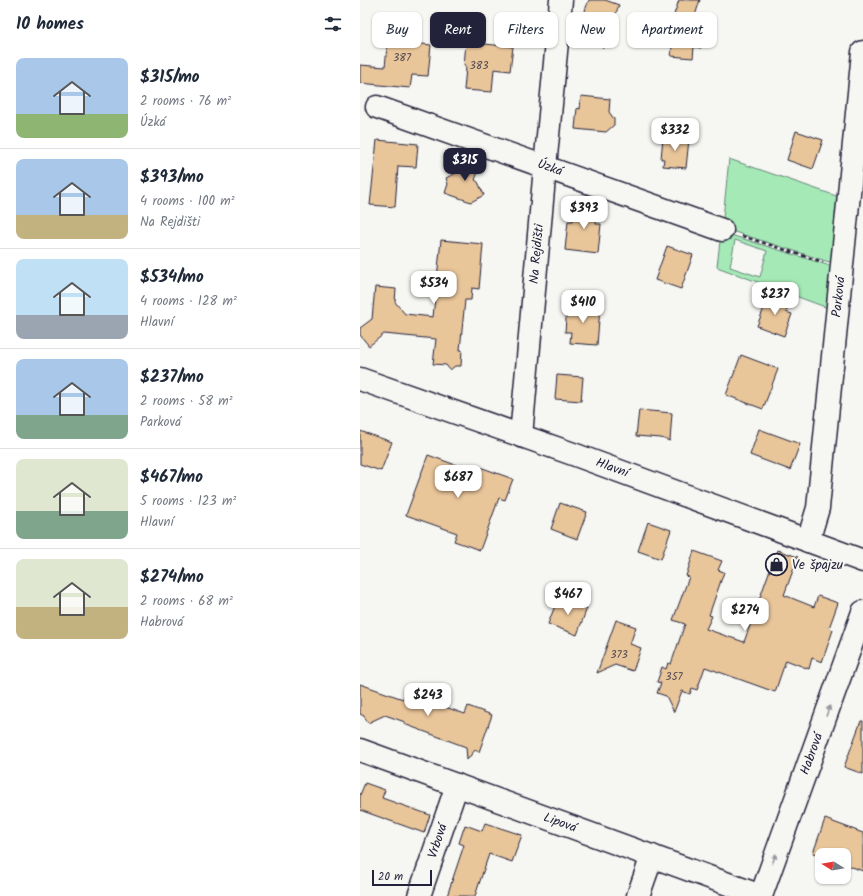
<!DOCTYPE html>
<meta charset="utf-8">
<style>
:root{--surface:#fff;--page:#f6f6f7;--text:#1f2937;--muted:#747a83;--line:#e0e1e3;--accent:#22223b}
body{margin:0;font-family:Kalam,sans-serif;background:var(--page);color:var(--text);height:100vh;display:flex;flex-direction:column;font-size:15px;white-space:nowrap}
*{box-sizing:border-box;margin:0}
p{font-size:13px;color:var(--muted)}
.icon{flex:none;width:22px;height:22px;fill:none;stroke:currentColor;stroke-width:2;stroke-linecap:round;stroke-linejoin:round}
.map{position:relative;flex:1;overflow:hidden}
.drawer{display:flex;flex-direction:column;background:var(--surface);width:360px}
.drawer>*{flex:none}
.hud{position:absolute;left:12px;top:12px;width:380px;height:36px;display:flex;gap:8px}
.needle{width:26px;rotate:281deg}
.buttons{position:absolute;left:455px;top:848px;display:grid;gap:8px}
.buttons a{display:grid;place-items:center;width:36px;height:36px;border-radius:8px;background:var(--surface);box-shadow:0 1px 3px #0004;font-size:20px}
.scale{position:absolute;left:12px;bottom:10px;width:60px;box-sizing:border-box;padding-left:4px;border:2px solid #22223b;border-top:0;font-size:11px;line-height:14px;white-space:nowrap;color:#22223b;-webkit-text-stroke:3px #f6f6f2;paint-order:stroke}
.price{position:absolute;translate:-50% -34px;padding:0 9px;border-radius:8px;background:#fff;color:#222;font-size:13px;line-height:26px;filter:drop-shadow(0 1px 2px #0008)}
.price::after{content:'';position:absolute;left:50%;top:24px;width:12px;height:9px;margin-left:-6px;background:inherit;clip-path:polygon(0 0,100% 0,50% 100%)}
.price.on{background:var(--accent);color:#fff}
ul{padding:0;list-style:none}
li{display:flex;align-items:center;gap:12px;height:100px;padding:0 16px}
li+li{border-top:1px solid var(--line)}
li span{display:grid;place-items:center;flex:none;width:112px;height:80px;border-radius:8px;color:#555}
li>.icon{margin-inline-start:auto}
span .icon{width:48px;height:48px;fill:#fffc;stroke-width:1}
li b{font-size:17px}
h2{display:flex;justify-content:space-between;align-items:center;height:48px;padding:0 16px;font-size:17px}
.pill{padding:0 14px;border-radius:8px;background:var(--surface);box-shadow:0 1px 3px #0004;font-size:14px;line-height:36px}
.pill.on{background:var(--accent);color:#fff}
main{display:flex;flex:1;min-height:0}
.map>svg:first-child{display:block}
</style>
<main>
<section class="drawer">
<h2>10 homes<svg class="icon" aria-label="filters" viewBox="0 0 24 24"><path d="M4 7h16M4 17h16"/><circle cx="9" cy="7" r="2"/><circle cx="15" cy="17" r="2"/></svg></h2>
<ul>
<li><span style="background:linear-gradient(#a9c7e8 70%,#8fb573 0)"><svg class="icon" aria-label="home" viewBox="0 0 24 24"><path d="M3 11l9-7 9 7M6 9v11h12V9"/></svg></span><div><b>$315/mo</b><p>2 rooms · 76 m²</p><p>Úzká</p></div></li>
<li><span style="background:linear-gradient(#a9c7e8 70%,#c2b280 0)"><svg class="icon" aria-label="home" viewBox="0 0 24 24"><path d="M3 11l9-7 9 7M6 9v11h12V9"/></svg></span><div><b>$393/mo</b><p>4 rooms · 100 m²</p><p>Na Rejdišti</p></div></li>
<li><span style="background:linear-gradient(#bfe0f5 70%,#9aa5b1 0)"><svg class="icon" aria-label="home" viewBox="0 0 24 24"><path d="M3 11l9-7 9 7M6 9v11h12V9"/></svg></span><div><b>$534/mo</b><p>4 rooms · 128 m²</p><p>Hlavní</p></div></li>
<li><span style="background:linear-gradient(#a9c7e8 70%,#7fa58c 0)"><svg class="icon" aria-label="home" viewBox="0 0 24 24"><path d="M3 11l9-7 9 7M6 9v11h12V9"/></svg></span><div><b>$237/mo</b><p>2 rooms · 58 m²</p><p>Parková</p></div></li>
<li><span style="background:linear-gradient(#dfe7d0 65%,#7fa58c 0)"><svg class="icon" aria-label="home" viewBox="0 0 24 24"><path d="M3 11l9-7 9 7M6 9v11h12V9"/></svg></span><div><b>$467/mo</b><p>5 rooms · 123 m²</p><p>Hlavní</p></div></li>
<li><span style="background:linear-gradient(#dfe7d0 60%,#c2b280 0)"><svg class="icon" aria-label="home" viewBox="0 0 24 24"><path d="M3 11l9-7 9 7M6 9v11h12V9"/></svg></span><div><b>$274/mo</b><p>2 rooms · 68 m²</p><p>Habrová</p></div></li>
</ul>
</section>
<div class="map">
<svg width="503" height="896" viewBox="0 0 503 896">
<rect width="100%" height="100%" fill="#f6f6f2"/>
<filter id="ink" filterUnits="userSpaceOnUse"><feTurbulence type="fractalNoise" baseFrequency=".025" numOctaves="2"/><feDisplacementMap in="SourceGraphic" scale="8" xChannelSelector="R" yChannelSelector="G"/><feConvolveMatrix kernelMatrix="1 2 1 2 8 2 1 2 1" color-interpolation-filters="sRGB"/></filter>
<g filter="url(#ink)">
<!-- green -->
<g fill="#a5eab6" stroke="#648678" fill-rule="evenodd">
<path d="M369 159 488 200 482 266 362 228Z"/>
<path d="M361 232 480 269 476 311 357 267ZM375 240 407 251 400 277 370 267Z"/>
</g>
<!-- building -->
<g fill="#e9c59a" stroke="#22223b">
<path d="M229 0H245L259 5 243 48 236 29 225 25 228 16 225 10Z"/>
<path d="M319 0H340L332 25 343 26 341 48 334 47 333 58 311 56 313 38H306Z"/>
<path d="M29 26 47 28 45 42 71 45 68 76 52 75 50 88 0 83V65L25 67Z"/>
<path d="M106 42 153 47 150 71 134 69 132 92 104 90 106 67 104 66Z"/>
<path d="M221 96 250 99 249 112 254 119V125L246 132 215 129 217 108 220 109Z"/>
<path d="M436 131 463 140 453 169 427 160Z"/>
<path d="M303 137 329 139 326 168 303 166 304 159H301Z"/>
<path d="M17 140 58 144 56 167 38 166 35 207 10 205Z"/>
<path d="M101 159 120 166 115 180 118 182 124 195 111 202 85 193 88 184 86 178 96 173Z"/>
<path d="M215 202 238 205 236 224H241L238 254 205 250 208 221H213Z"/>
<path d="M81 240 123 244 119 289 112 288 111 300H105L100 350H102L101 366H95L90 370 86 365 73 364 76 339 24 334 9 346 0 335V328L12 319 15 287 36 289 35 302 45 314 73 317Z"/>
<path d="M307 246 333 255 321 289 295 280Z"/>
<path d="M409 295 430 303 426 312 432 314 424 336 397 326Z"/>
<path d="M227 302 231 307 240 308 237 345 210 343 211 332H205L207 305 221 306Z"/>
<path d="M381 355 418 369 403 409 366 395Z"/>
<path d="M197 375 223 377 221 401 195 399Z"/>
<path d="M279 410 312 413 310 441 301 438 276 436Z"/>
<path d="M399 429 440 444 430 470 390 455Z"/>
<path d="M0 431 32 442 21 471 0 464Z"/>
<path d="M68 455 118 473 120 467 153 479 145 500 139 498 120 550 94 541 97 533 46 515Z"/>
<path d="M200 503 227 512 217 539 191 529Z"/>
<path d="M288 522 311 530 301 559 278 551Z"/>
<path d="M417 550 438 557 424 595 454 607 458 596 478 603 469 628 473 630 462 662 452 658 449 669 426 660 415 692 345 667 337 690 332 688 330 694 322 691 314 712 306 696 297 693 301 683 297 682 302 667 306 669 308 663 311 664 325 624 313 620 329 577 326 576 334 551 362 561 358 570 364 572 349 615 352 616 346 629 384 642Z"/>
<path d="M198 598 227 608 217 635 188 624Z"/>
<path d="M256 620 276 627 270 644 281 648 273 671 255 665 237 673Z"/>
<path d="M0 684 43 699 45 695 54 698V696L105 714 108 706 132 715 119 752 115 750 107 760 106 747 44 724 45 722 25 715 8 723 4 716 0 714Z"/>
<path d="M501 721H503V774L484 767Z"/>
<path d="M5 783 25 790 22 798 70 815 64 833 0 810V795Z"/>
<path d="M465 819 503 833V871L484 864V855L462 856 453 853Z"/>
<path d="M125 823 162 835 152 862 129 854 115 896H87L104 845 99 843 105 825 122 831Z"/>
</g>
<g fill="none" stroke-linecap="round" stroke-linejoin="round">
<defs>
<g id="minor">
<path d="M17 107 362 230"/>
<path d="M0 379 213 454 503 561"/>
<path d="M161 436 185 167 201 0"/>
<path d="M448 541 458 508 503 52"/>
<path d="M0 750 401 896"/>
<path d="M59 896 97 785"/>
<path d="M278 896 292 856"/>
<path d="M401 896 503 612"/>
</g>
</defs>
<!-- minor casing -->
<use href="#minor" stroke="#22223b" stroke-width="25"/>
<!-- path -->
<path stroke="#22223b" stroke-width="2.5" stroke-dasharray="4 3" stroke-linecap="butt" d="M382 236 463 262"/>
<!-- minor -->
<use href="#minor" stroke="#f6f6f2" stroke-width="22"/>
</g>
<!-- one-way arrows -->
<defs><path id="oneway-solid" d="M-6-.8H1V-3.2L6.5 0L1 3.2V.8H-6Z"/></defs>
<g fill="#9797a0">
<use href="#oneway-solid" transform="translate(468 711) rotate(-70)"/>
<use href="#oneway-solid" transform="translate(414 859) rotate(-70)"/>
</g>
</g>
<!-- icons -->
<defs>
<symbol id="shop-ring" viewBox="-11 -11 22 22"><circle r="9.5" fill="#f6f6f2" stroke="#22223b" stroke-width="1.5"/><path d="M-5-2.5h2.3a2.7 3.5 0 0 1 5.4 0H5L5.5 6h-11ZM-1.5-2.5h3a1.5 2.3 0 0 0-3 0Z" fill="#22223b"/></symbol>
</defs>
<g fill-rule="evenodd">
<use href="#shop-ring" x="404" y="552" width="25" height="25"/>
</g>
<g text-anchor="middle" dominant-baseline="central" stroke-width="4" stroke-linejoin="round" paint-order="stroke">
<!-- number labels -->
<g font-size="11" fill="#544b53">
<text x="42" y="58">387</text>
<text x="119" y="66">383</text>
<text x="259" y="655">373</text>
<text x="314" y="677">357</text>
</g>
<!-- street labels -->
<g font-size="13" fill="#22223b" stroke="#f6f6f2">
<text transform="translate(190 168) rotate(20)">Úzká</text>
<text transform="translate(177 254) rotate(-85)">Na Rejdišti</text>
<text transform="translate(479 297) rotate(-84)">Parková</text>
<text transform="translate(252 468) rotate(20)">Hlavní</text>
<text transform="translate(452 754) rotate(-70)">Habrová</text>
<text transform="translate(200 823) rotate(20)">Lipová</text>
<text transform="translate(78 841) rotate(-71)">Vrbová</text>
</g>
<!-- poi labels -->
<g font-size="13" fill="#22223b" stroke="#f6f6f2" text-anchor="start">
<text x="432" y="565">Ve špajzu</text>
</g>
</g>
</svg>
<div class="buttons">
<a><svg class="needle" viewBox="-14 -14 28 28"><path d="M0-13l5 13h-10z" fill="#e53935"/><path d="M0 13l5-13h-10z" fill="#747a83"/></svg></a>
</div>
<div class="scale">20 m</div>
<b class="price" style="left:315px;top:152px">$332</b>
<b class="price on" style="left:105px;top:182px">$315</b>
<b class="price" style="left:224px;top:230px">$393</b>
<b class="price" style="left:74px;top:305px">$534</b>
<b class="price" style="left:415px;top:316px">$237</b>
<b class="price" style="left:223px;top:324px">$410</b>
<b class="price" style="left:98px;top:499px">$687</b>
<b class="price" style="left:208px;top:616px">$467</b>
<b class="price" style="left:385px;top:632px">$274</b>
<b class="price" style="left:68px;top:717px">$243</b>
<div class="hud">
<a class="pill">Buy</a>
<a class="pill on">Rent</a>
<a class="pill">Filters</a>
<a class="pill">New</a>
<a class="pill">Apartment</a>
</div>
</div>
</main>
